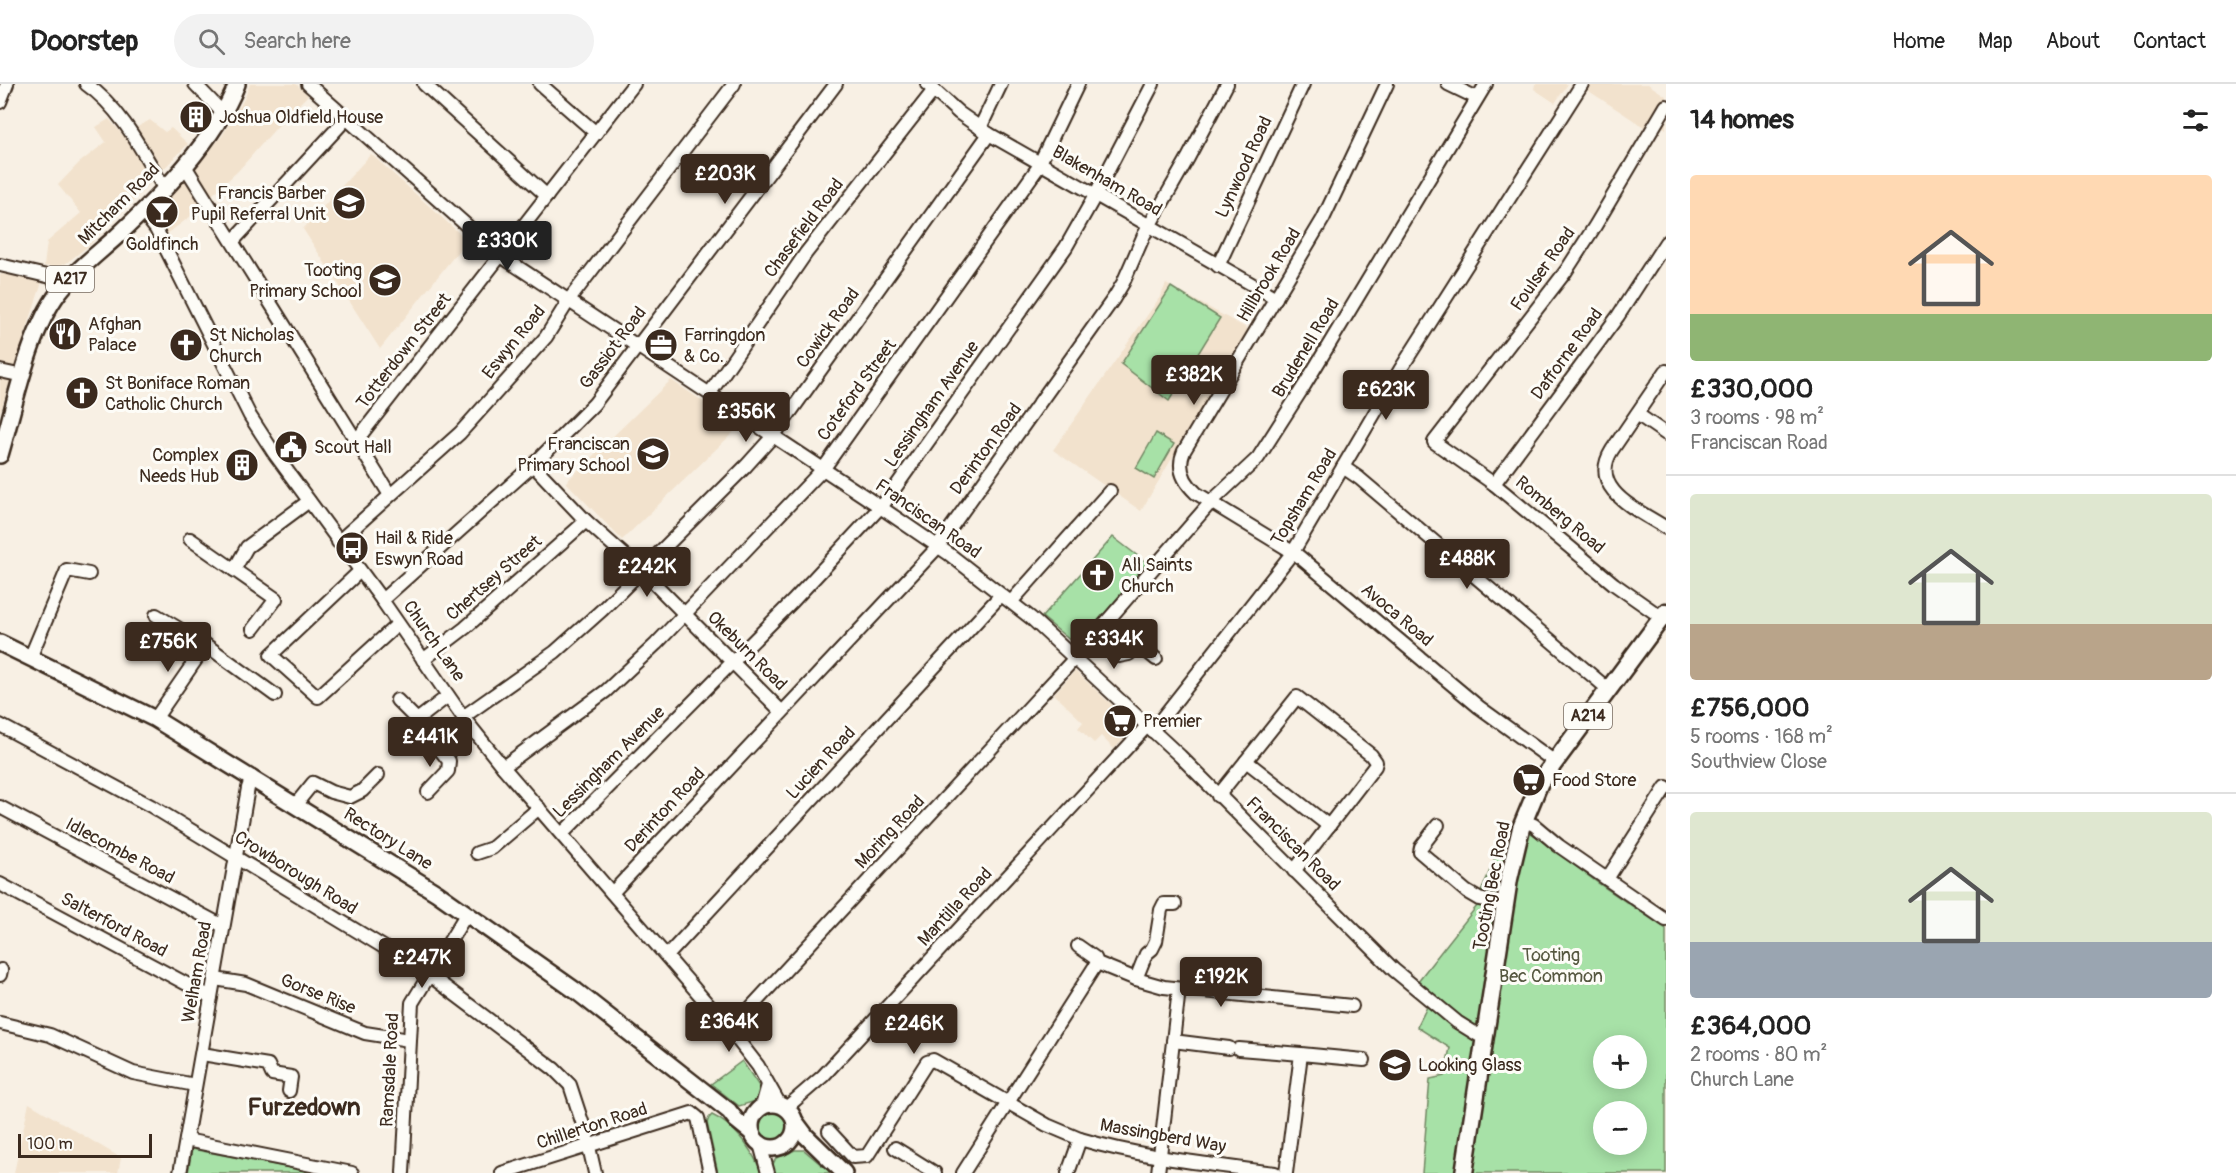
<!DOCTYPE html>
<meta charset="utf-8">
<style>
:root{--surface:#fff;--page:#f2f2f2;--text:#222;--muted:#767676;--line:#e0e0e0;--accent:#3b2a1e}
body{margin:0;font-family:Pangolin,sans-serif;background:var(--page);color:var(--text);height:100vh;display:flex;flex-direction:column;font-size:22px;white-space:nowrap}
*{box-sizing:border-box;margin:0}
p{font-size:20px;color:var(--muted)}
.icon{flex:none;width:33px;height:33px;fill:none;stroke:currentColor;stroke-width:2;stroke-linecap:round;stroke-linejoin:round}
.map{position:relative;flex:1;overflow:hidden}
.side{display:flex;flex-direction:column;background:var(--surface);width:570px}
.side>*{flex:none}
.tools{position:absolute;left:1593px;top:951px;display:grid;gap:12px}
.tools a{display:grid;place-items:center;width:54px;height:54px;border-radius:50%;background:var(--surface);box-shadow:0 3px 15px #0003;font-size:30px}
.scale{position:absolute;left:18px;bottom:15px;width:134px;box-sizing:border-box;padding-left:6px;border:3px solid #3b2a1e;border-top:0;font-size:16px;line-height:21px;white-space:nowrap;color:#3b2a1e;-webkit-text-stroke:4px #fdfcf7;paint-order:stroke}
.price{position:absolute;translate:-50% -51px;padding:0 14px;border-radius:6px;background:var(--accent);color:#fff;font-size:20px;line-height:39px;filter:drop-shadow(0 2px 3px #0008)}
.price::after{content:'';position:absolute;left:50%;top:36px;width:18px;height:14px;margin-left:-9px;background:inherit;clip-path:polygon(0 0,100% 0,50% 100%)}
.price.selected{background:#222;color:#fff}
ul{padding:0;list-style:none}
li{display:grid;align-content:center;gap:12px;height:318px;padding:0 24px}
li+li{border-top:2px solid var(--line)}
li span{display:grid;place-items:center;height:186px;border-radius:6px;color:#555}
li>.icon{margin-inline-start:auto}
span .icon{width:108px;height:108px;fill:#fffc;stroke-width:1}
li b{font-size:26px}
h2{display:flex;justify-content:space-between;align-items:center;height:72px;padding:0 24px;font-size:26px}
header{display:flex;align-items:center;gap:36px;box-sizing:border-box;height:84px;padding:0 30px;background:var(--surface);border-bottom:2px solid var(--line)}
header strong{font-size:28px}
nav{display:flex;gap:33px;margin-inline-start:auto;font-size:21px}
.search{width:420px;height:54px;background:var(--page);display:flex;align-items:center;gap:15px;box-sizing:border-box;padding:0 21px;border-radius:33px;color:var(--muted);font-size:22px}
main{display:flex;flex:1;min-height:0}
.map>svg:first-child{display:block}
</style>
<header>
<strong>Doorstep</strong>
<div class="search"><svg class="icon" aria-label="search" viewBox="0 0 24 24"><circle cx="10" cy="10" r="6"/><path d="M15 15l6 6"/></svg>Search here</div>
<nav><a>Home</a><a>Map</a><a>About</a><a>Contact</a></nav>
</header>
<main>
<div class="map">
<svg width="1666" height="1089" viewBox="0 0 1666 1089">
<rect width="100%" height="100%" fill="#f8f0e4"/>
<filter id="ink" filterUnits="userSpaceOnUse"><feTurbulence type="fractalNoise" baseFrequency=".0167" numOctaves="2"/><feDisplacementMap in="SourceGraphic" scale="12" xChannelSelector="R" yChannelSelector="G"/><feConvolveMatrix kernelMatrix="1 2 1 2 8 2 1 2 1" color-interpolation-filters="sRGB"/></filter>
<g filter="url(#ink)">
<!-- built -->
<g fill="#f2e2cd">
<path d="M250 0H296L308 11 276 44 238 87 213 110 203 123 167 150 157 127 222 52 245 13Z"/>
<path d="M1535 0H1568L1555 19 1534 5Z"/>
<path d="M1578 0H1648L1666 12V45L1663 43H1644Z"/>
<path d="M109 35 123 51 150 36 165 48 171 44 188 60 87 163 65 180 53 183 44 182 47 158 81 129 58 101 79 79 106 58 96 43Z"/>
<path d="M371 70 467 156 380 265 303 145Z"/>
<path d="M2 190 43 195 0 329V191Z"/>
<path d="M1166 200 1248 245 1141 427 1053 366 1160 213Z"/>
<path d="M671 296 740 342 622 456 566 398Z"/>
<path d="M1075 587 1135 642 1114 665 1101 652 1094 659 1078 644 1083 638 1054 610Z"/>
<path d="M29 1019 121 1074 118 1089H14Z"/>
</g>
<!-- green -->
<g fill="#a7e1a7" stroke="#718662" stroke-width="1.5" fill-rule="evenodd">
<path d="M1171 203 1220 234 1169 317 1121 280Z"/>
<path d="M1156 349 1174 360 1154 395 1136 384Z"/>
<path d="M1113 453 1147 479 1077 562 1042 533Z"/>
<path d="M1527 746 1598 799 1666 845V1089H1422L1430 995 1444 992 1450 964 1417 943 1433 911 1418 897 1477 822 1479 813 1502 757 1523 768ZM1604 962H1636V994H1604ZM1604 1028H1636V1060H1604Z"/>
<path d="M742 977 761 1005 756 1017 739 1022 711 1000Z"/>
<circle cx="773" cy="1042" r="18"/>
<path d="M712 1031C734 1041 750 1063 759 1083L773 1080 776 1074 795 1066H804L831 1089H718L707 1039 709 1034Z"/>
<path d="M192 1065 317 1089H188Z"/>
</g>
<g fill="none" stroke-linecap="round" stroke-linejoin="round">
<defs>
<g id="minor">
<path d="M86 0C122 25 142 67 164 104"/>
<path d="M195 0 223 29"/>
<path d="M308 0 501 172 867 414 949 470 1031 534 1180 672 1394 886 1457 938 1478 951 1485 952"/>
<path d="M424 0 547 112"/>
<path d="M540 0 596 49"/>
<path d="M927 0 959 29 989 50 1276 214"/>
<path d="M1387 0 1323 135 1184 367C1177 383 1183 397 1196 409L1296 470 1479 623 1555 678"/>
<path d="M1448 0 1477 14"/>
<path d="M0 18 7 0"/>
<path d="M980 44 1001 0"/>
<path d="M185 82 390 411"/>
<path d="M142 127 156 145 250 332 274 369 382 516 463 633 503 683 730 946 758 982 780 1021"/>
<path d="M233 157 346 35"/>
<path d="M0 181 68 197"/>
<path d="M1218 182 1303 0"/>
<path d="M0 287 23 292"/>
<path d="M1666 287 1612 366C1587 406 1639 426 1666 444"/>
<path d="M710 309 806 169 934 6"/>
<path d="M1637 330 1666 350"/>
<path d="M356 357 634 0"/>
<path d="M533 381 586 437 642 487 782 628"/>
<path d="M1343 383 1359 394 1608 605"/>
<path d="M1494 400 1618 232 1666 158"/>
<path d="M190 455 276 515 253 545"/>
<path d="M338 458 460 349 546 253 569 216 734 0"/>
<path d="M234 486 247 463 309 417"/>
<path d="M360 487 271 571 318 613 398 540"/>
<path d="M382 516 533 381 594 320 836 0"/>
<path d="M1011 518 1110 407"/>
<path d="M156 531 206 561 275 611"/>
<path d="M1661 533 1614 500 1494 400 1434 358 1566 187 1595 142 1666 22"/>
<path d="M1095 551 1119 572 1129 570 1138 560 1156 575"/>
<path d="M30 574 67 486 89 490"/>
<path d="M423 576 465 544 586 437"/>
<path d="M397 616 417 636 449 677 448 687 428 708"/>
<path d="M463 633 555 568 602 526 746 382 774 351 989 50"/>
<path d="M155 635 206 561"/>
<path d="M417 636 448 612"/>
<path d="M0 641 151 722 428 890 554 985 570 1001 586 1050 595 1089"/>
<path d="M1152 647 1293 468 1400 286 1582 0"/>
<path d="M1246 677 1329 742"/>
<path d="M503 683 606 607 656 560 824 384 1037 85 1078 0"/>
<path d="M1218 712 1297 613 1371 671 1376 678 1375 682 1294 787"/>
<path d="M296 720 313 699 331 708 350 713 362 707 378 691"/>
<path d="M0 723 223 842"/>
<path d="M1524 737 1534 741 1559 762 1666 836"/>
<path d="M1438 741 1421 763 1420 768 1467 808 1479 815 1506 821"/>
<path d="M562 750 793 517 885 418 1066 163 1092 117 1153 0"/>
<path d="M477 769 492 764 539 724"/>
<path d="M1607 795 1666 703"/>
<path d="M0 800 211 913"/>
<path d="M612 809 935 466 1114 214 1123 199 1144 151 1188 74 1227 0"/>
<path d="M1078 862 1095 874 1097 879 1136 895 1164 903 1352 922"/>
<path d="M667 872 1001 511"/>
<path d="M0 891 1 886"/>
<path d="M215 895 246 900 365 949 409 956"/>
<path d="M1136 895 1146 870 1152 865 1156 857 1161 826 1164 820H1175"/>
<path d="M0 939 50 951 133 989 195 1001"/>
<path d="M730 946 1075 574 1211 418 1258 374 1304 302 1486 0"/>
<path d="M1173 957 1229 964"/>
<path d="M1239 965 1301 970 1286 1089"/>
<path d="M202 970 268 981 272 990 291 993 289 1007"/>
<path d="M1301 970 1364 976"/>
<path d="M762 1022 768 1001"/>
<path d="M786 1024 823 992 1147 642"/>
<path d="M829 1047 853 1073 867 1072 927 978 933 976 1047 1041 1080 1055 1068 1089"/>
<path d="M1080 1055C1144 1074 1209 1080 1275 1089"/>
<path d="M186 1056 352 1089"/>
<path d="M760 1060 768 1089"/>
<path d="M895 1064 935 1089"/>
<path d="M180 1089 248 704 252 693"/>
<path d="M403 1089 412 919 467 829"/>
<path d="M502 1089 692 1029 698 1034 710 1089"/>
<path d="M963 1089 1097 879"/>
<path d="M1158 1089 1179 905"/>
</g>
<g id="major">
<path d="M0 371C15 321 28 249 59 208 75 187 96 171 115 154 160 112 215 57 237 0"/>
<path d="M0 559 155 635 437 809 576 907 729 1027 736 1036 752 1049"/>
<circle cx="773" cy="1042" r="22"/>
<path d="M794 1036 806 1052 844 1089"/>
</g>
<path id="highway" d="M1464 1089 1509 795 1521 744 1540 698 1666 528"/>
</defs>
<!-- minor casing -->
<use href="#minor" stroke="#3b2a1e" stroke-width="16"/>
<!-- major casing -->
<use href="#major" stroke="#3b2a1e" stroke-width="20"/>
<!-- highway casing -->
<use href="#highway" stroke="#3b2a1e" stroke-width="21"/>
<!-- minor -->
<use href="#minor" stroke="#fdfcf7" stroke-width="12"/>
<!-- major -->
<use href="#major" stroke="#fdfcf7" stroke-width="15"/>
<!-- highway -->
<use href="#highway" stroke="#fdfcf7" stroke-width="16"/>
</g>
</g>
<!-- icons -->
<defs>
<symbol id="building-disc" viewBox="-11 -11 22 22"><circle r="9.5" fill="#3b2a1e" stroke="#fdfcf7"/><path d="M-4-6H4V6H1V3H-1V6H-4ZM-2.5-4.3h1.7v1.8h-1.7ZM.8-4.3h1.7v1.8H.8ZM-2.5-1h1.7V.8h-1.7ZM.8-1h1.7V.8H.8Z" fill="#fff"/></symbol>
<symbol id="school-disc" viewBox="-11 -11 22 22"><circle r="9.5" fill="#3b2a1e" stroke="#fdfcf7"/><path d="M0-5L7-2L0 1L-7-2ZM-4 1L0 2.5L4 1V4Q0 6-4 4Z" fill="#fff"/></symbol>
<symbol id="bar-disc" viewBox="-11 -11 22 22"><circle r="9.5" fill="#3b2a1e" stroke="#fdfcf7"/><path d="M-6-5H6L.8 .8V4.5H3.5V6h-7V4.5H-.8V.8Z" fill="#fff"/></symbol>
<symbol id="restaurant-disc" viewBox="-11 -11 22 22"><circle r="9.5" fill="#3b2a1e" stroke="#fdfcf7"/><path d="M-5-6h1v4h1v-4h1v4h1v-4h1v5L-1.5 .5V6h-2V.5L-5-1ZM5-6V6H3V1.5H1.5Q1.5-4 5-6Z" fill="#fff"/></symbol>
<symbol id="church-disc" viewBox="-11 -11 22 22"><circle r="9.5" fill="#3b2a1e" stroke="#fdfcf7"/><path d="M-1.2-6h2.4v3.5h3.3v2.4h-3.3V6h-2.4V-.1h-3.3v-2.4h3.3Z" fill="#fff"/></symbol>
<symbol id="office-disc" viewBox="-11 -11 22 22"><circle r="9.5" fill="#3b2a1e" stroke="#fdfcf7"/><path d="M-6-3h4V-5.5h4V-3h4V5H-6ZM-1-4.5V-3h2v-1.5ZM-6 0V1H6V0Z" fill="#fff"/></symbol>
<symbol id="civic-disc" viewBox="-11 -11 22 22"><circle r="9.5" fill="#3b2a1e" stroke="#fdfcf7"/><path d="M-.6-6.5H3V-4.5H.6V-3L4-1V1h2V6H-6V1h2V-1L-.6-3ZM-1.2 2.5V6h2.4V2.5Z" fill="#fff"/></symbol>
<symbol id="bus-disc" viewBox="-11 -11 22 22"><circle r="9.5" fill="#3b2a1e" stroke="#fdfcf7"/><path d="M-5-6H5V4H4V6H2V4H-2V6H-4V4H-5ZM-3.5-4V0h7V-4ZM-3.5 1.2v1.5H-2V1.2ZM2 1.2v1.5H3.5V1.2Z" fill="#fff"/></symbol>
<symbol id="supermarket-disc" viewBox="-11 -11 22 22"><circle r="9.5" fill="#3b2a1e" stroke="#fdfcf7"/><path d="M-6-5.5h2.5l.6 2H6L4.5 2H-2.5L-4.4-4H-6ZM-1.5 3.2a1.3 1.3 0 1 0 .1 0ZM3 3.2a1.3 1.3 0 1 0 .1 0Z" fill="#fff"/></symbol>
</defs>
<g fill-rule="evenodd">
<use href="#building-disc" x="177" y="14" width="38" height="38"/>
<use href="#school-disc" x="330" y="100" width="38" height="38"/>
<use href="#bar-disc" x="143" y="109" width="38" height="38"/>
<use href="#school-disc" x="366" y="177" width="38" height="38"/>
<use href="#restaurant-disc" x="46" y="231" width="38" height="38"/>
<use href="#church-disc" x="167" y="242" width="38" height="38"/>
<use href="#office-disc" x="642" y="242" width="38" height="38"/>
<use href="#church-disc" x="63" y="290" width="38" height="38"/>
<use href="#civic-disc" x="272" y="344" width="38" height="38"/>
<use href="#school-disc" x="634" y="351" width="38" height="38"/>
<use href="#building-disc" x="223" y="362" width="38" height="38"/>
<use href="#bus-disc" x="333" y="445" width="38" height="38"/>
<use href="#church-disc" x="1079" y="472" width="38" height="38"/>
<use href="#supermarket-disc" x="1101" y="618" width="38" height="38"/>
<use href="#supermarket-disc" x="1510" y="677" width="38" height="38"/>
<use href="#school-disc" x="1376" y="962" width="38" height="38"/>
</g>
<g text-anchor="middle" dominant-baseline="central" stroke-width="6" stroke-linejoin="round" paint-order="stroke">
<!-- shield labels -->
<g fill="#fdfcf7" stroke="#75695f" stroke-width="1.5">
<rect x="46" y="182" width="48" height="26" rx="4.5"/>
<rect x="1564" y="619" width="48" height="26" rx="4.5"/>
</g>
<g font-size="16" font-weight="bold" fill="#3b2a1e">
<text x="70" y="195">A217</text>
<text x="1588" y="632">A214</text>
</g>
<!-- poi labels -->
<g font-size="18" fill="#3b2a1e" stroke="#fdfcf7" text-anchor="start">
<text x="219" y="33">Joshua Oldfield House</text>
<text x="326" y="109" text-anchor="end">Francis Barber<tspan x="326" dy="21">Pupil Referral Unit</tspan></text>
<text x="162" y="160" text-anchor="middle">Goldfinch</text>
<text x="362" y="186" text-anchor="end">Tooting<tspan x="362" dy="21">Primary School</tspan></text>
<text x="88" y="240">Afghan<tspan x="88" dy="21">Palace</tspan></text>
<text x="209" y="251">St Nicholas<tspan x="209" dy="21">Church</tspan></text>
<text x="684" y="251">Farringdon<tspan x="684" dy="21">&amp; Co.</tspan></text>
<text x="105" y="299">St Boniface Roman<tspan x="105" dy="21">Catholic Church</tspan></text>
<text x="630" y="360" text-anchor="end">Franciscan<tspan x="630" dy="21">Primary School</tspan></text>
<text x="314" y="363">Scout Hall</text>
<text x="219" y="371" text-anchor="end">Complex<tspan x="219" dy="21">Needs Hub</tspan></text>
<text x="375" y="454">Hail &amp; Ride<tspan x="375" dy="21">Eswyn Road</tspan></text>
<text x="1121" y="481">All Saints<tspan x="1121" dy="21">Church</tspan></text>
<text x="1143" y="637">Premier</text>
<text x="1552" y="696">Food Store</text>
<text x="1418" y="981">Looking Glass</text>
</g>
<!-- street labels -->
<g font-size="18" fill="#3b2a1e" stroke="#fdfcf7">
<text transform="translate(1244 83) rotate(-65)">Lynwood Road</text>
<text transform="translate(1107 97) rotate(30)">Blakenham Road</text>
<text transform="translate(119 120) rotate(-45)">Mitcham Road</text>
<text transform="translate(804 144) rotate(-53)">Chasefield Road</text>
<text transform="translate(1543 185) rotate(-55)">Foulser Road</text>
<text transform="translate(1269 191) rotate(-59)">Hillbrook Road</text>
<text transform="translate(828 244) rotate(-54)">Cowick Road</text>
<text transform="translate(514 258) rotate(-51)">Eswyn Road</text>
<text transform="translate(613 264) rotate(-53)">Gassiot Road</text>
<text transform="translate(1306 264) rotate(-59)">Brudenell Road</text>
<text transform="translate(404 267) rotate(-52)">Totterdown Street</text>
<text transform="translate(1567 270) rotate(-54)">Dafforne Road</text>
<text transform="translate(857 306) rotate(-54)">Coteford Street</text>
<text transform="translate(932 320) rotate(-55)">Lessingham Avenue</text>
<text transform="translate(986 365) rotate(-54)">Derinton Road</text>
<text transform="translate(1304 413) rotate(-59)">Topsham Road</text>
<text transform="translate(1560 431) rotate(40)">Romberg Road</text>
<text transform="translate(928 435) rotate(35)">Franciscan Road</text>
<text transform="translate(494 494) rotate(-41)">Chertsey Street</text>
<text transform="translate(1397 531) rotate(40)">Avoca Road</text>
<text transform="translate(434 557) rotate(55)">Church Lane</text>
<text transform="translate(747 567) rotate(45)">Okeburn Road</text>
<text transform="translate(609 678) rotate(-45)">Lessingham Avenue</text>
<text transform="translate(821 679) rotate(-47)">Lucien Road</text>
<text transform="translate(665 726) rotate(-47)">Derinton Road</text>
<text transform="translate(890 748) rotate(-47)">Moring Road</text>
<text transform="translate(388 755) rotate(32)">Rectory Lane</text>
<text transform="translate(1293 760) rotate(45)">Franciscan Road</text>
<text transform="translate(120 767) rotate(28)">Idlecombe Road</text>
<text transform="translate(296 789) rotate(32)">Crowborough Road</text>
<text transform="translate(1492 802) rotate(-79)">Tooting Bec Road</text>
<text transform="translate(955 823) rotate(-47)">Mantilla Road</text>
<text transform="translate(114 841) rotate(28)">Salterford Road</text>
<text transform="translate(197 888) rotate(-80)">Welham Road</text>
<text transform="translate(318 910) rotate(22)">Gorse Rise</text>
<text transform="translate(390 986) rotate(-87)">Ramsdale Road</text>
<text transform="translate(592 1042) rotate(-18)">Chillerton Road</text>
<text transform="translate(1163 1052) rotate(10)">Massingberd Way</text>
</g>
<!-- park labels -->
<g font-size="18" fill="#565840" stroke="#fdfcf7">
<text x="1551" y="871">Tooting<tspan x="1551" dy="21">Bec Common</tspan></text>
</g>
<!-- district labels -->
<g font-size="24" font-weight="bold" fill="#3b2a1e" stroke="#fdfcf7">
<text x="304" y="1023">Furzedown</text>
</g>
</g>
</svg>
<div class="tools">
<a>+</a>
<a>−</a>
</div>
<div class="scale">100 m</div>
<b class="price" style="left:725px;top:121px">£203K</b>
<b class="price selected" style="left:507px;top:188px">£330K</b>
<b class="price" style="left:1194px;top:322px">£382K</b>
<b class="price" style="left:1386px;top:337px">£623K</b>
<b class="price" style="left:746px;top:359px">£356K</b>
<b class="price" style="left:1467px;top:506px">£488K</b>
<b class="price" style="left:647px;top:514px">£242K</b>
<b class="price" style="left:1114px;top:586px">£334K</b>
<b class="price" style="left:168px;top:589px">£756K</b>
<b class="price" style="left:430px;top:684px">£441K</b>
<b class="price" style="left:422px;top:905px">£247K</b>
<b class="price" style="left:1221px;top:924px">£192K</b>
<b class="price" style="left:729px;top:969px">£364K</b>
<b class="price" style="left:914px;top:971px">£246K</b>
</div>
<section class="side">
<h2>14 homes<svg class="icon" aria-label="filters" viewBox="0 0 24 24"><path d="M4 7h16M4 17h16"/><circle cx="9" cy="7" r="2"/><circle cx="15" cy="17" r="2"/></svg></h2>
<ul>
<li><span style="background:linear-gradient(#ffd9b3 75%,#8fb573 0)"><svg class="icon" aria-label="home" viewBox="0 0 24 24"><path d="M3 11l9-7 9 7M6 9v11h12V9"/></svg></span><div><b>£330,000</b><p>3 rooms · 98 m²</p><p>Franciscan Road</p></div></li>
<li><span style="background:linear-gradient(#dfe7d0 70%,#b9a48a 0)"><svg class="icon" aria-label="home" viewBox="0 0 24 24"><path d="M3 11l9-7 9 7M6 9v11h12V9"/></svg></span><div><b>£756,000</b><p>5 rooms · 168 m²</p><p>Southview Close</p></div></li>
<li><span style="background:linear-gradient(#dfe7d0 70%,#9aa5b1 0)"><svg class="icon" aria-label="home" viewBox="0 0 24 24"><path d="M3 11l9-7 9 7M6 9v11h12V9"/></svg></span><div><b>£364,000</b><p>2 rooms · 80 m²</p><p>Church Lane</p></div></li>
</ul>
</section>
</main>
